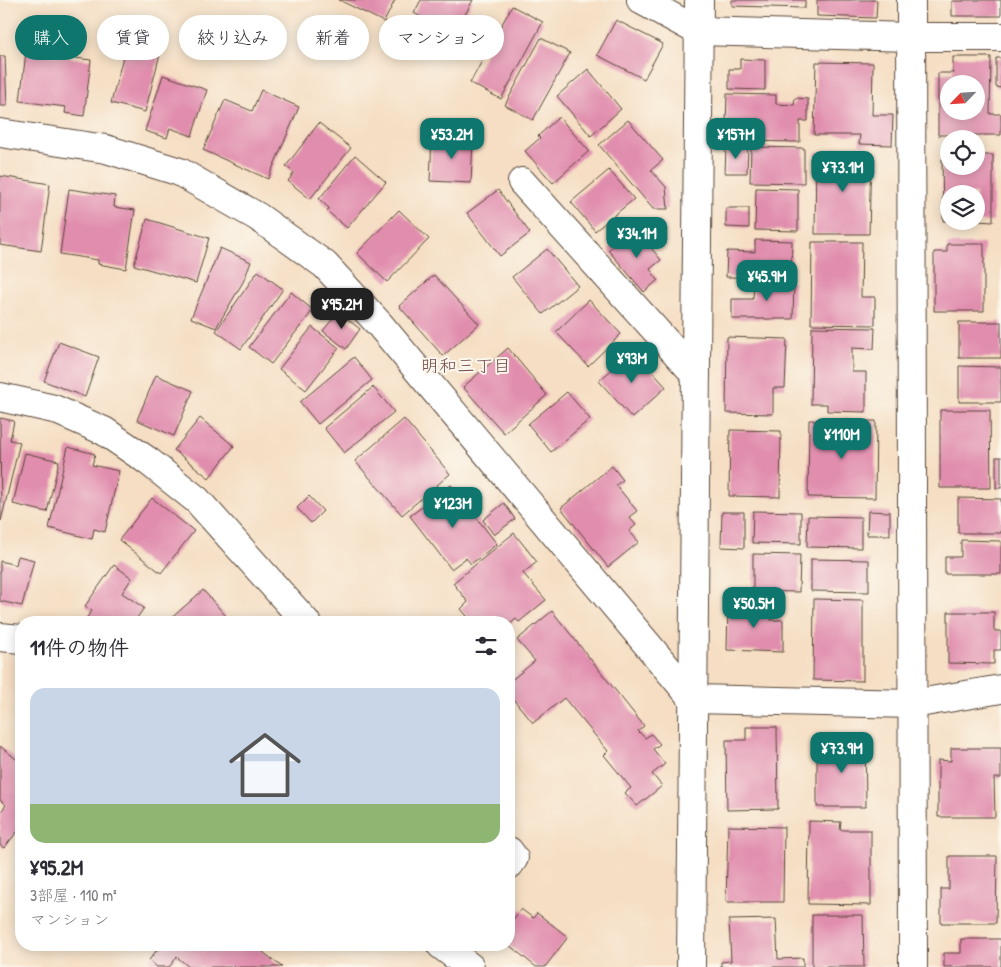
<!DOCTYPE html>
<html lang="ja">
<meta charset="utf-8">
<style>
:root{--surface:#fff;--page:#f2f2f3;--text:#2b2b33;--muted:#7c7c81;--line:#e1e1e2;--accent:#0f766e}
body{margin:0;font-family:"Patrick Hand","Klee One",sans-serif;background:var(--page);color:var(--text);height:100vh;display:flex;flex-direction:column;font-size:19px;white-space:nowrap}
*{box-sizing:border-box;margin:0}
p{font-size:16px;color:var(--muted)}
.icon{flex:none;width:28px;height:28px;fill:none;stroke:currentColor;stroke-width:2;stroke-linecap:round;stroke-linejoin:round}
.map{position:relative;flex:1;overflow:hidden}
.sheet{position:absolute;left:15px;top:616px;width:500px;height:335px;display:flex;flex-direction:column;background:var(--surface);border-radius:20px;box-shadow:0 2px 12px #0003}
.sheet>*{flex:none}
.guide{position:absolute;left:15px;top:15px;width:500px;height:45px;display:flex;gap:10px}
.needle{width:32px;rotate:245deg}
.fabs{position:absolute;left:940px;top:75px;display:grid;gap:10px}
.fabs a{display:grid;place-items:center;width:45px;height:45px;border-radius:50%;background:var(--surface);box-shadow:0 2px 12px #0003;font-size:25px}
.price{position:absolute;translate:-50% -42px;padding:0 11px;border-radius:10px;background:var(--accent);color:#fff;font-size:16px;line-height:32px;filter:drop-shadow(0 1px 2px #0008)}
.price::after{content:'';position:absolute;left:50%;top:30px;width:15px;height:11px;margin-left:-8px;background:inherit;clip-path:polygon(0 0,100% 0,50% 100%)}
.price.active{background:#222;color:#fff}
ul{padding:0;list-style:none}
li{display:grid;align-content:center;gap:10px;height:265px;padding:0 15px}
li+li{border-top:1px solid var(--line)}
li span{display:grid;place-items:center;height:155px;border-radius:15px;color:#555}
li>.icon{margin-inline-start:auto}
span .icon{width:90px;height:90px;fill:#fffc;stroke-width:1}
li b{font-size:21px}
h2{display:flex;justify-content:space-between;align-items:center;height:60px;padding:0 15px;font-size:21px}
.chip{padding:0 18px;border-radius:22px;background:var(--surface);box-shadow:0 2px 12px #0003;font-size:18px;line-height:45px}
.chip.active{background:var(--accent);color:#fff}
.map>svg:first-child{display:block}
</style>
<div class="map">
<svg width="1001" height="967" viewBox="0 0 1001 967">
<rect width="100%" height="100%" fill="#fbf7ec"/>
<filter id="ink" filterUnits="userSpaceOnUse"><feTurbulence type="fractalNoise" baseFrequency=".02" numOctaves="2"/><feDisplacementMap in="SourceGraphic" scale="10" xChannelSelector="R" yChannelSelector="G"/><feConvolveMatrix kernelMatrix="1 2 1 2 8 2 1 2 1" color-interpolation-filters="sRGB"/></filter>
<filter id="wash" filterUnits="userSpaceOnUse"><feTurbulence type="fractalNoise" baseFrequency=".0096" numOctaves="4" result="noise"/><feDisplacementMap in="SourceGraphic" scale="20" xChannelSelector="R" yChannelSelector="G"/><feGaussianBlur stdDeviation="1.12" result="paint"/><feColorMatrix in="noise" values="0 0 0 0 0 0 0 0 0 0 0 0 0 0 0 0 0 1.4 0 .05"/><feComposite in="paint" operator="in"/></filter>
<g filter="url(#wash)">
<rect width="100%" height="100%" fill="#f5dec3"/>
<g id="blocks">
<!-- building -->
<g fill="#e18eae" fill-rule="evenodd">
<path d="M339 0H395L384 22Z"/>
<path d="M421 0H473L454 35 414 13Z"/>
<path d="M732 0H805V8L732 6Z"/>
<path d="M817 0H877L876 18 817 16Z"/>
<path d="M964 0H1001V16H952V1H964Z"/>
<path d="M512 6 543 22 501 99 470 83Z"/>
<path d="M406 18 422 27 414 43 398 34Z"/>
<path d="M616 20 663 44 644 79 597 55Z"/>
<path d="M541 38 570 53 533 120 505 105Z"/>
<path d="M126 45 160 54 145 112 111 103Z"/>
<path d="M26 52 91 60 84 116 65 113 66 107 20 101Z"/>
<path d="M0 56H5L7 106H0Z"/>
<path d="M953 57H991L990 114H1001V135H938V73H953ZM949 84H976V111H949Z"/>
<path d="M996 58H1001V88L996 87Z"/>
<path d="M740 59 765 60V90L729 89V69H740Z"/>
<path d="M816 62 873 63 872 115H893L892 145 859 144 860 135H814Z"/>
<path d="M588 69 621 109 591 136 557 96Z"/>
<path d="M163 75 207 90 192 136 170 128 167 138 145 131Z"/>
<path d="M261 90 299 107 268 179 203 150 225 100 252 111Z"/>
<path d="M727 94 776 95V104L794 105 795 98 808 99V121H800V142L736 141 737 124H726Z"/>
<path d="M559 117 589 151 553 183 525 151 540 138 538 136Z"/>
<path d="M628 120 663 160 651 170 666 187 668 209H653L599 145Z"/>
<path d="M319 123 351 148 310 199 288 181 294 173 286 166Z"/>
<path d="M432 137 473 139 471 183 430 181Z"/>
<path d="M726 146H748L747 173H725Z"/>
<path d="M751 147 804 148V183L750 182Z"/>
<path d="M816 152 871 153 869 234H815Z"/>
<path d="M355 155 386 182 347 228 327 211 329 208 319 199Z"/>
<path d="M976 155H993V222L976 221V194H949V221H943L942 159 949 160V166H976Z"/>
<path d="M609 170 634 199 595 231 571 202Z"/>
<path d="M0 176 50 184 41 251 0 245Z"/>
<path d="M756 188 798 189V231L755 230Z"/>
<path d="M69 189 115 196 114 207 135 210 126 269 98 264V260L60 254Z"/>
<path d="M498 190 530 233 500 256 467 213Z"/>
<path d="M726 208H749V228L726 227Z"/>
<path d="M399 210 429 239 387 282 357 253Z"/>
<path d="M147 219 209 238 196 283 134 265Z"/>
<path d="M635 228 661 260 650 269 658 280 644 292 608 250Z"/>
<path d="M755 240 792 241 791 278 726 277 727 251 755 252Z"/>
<path d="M812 242H862L861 297H875V325L811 324Z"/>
<path d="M947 244H984V311H934V252H947Z"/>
<path d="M220 248 251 262 243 282 216 328 191 318Z"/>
<path d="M547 249 578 286 543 314 512 277Z"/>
<path d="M258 271 283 289 241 349 216 331Z"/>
<path d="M434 275 479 324 443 356 399 306Z"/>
<path d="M754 282H794L793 319H732V299H753Z"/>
<path d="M291 292 313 310 271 364 249 347Z"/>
<path d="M589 300 621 334 588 366 556 332Z"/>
<path d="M338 312 360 329 346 349 323 331Z"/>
<rect x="959" y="322" width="42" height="36"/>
<path d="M312 327 339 348 306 390 279 369Z"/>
<path d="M812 327 875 328 874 349 852 348V372H866V412L827 411V404H811Z"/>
<path d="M727 337 787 339 785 388H773V414L726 413Z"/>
<path d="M59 342 99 357 85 397 44 381Z"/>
<path d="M508 348 547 395 504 433 463 387Z"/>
<path d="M633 350 666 387 632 418 599 381Z"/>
<path d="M354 357 372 380 318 424 300 402Z"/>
<path d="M959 366 1001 367V402H959Z"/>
<path d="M156 375 193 391 174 436 137 420Z"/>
<path d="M373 387 394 412 344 453 324 428Z"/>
<path d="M567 392 590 419 551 452 528 424Z"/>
<path d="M940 410H990L991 488H940Z"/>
<path d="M0 418 14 421 10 440 20 442 1 521Z"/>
<path d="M200 418 234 446 209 478 174 450Z"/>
<path d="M404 419 450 474 402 515 355 461Z"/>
<path d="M809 420H850V430H864L865 421H876L875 498 808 497Z"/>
<path d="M730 430 781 431 780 497 729 496Z"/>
<path d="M68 447 95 454 92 465 119 471 105 532 94 529 92 539 49 528Z"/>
<path d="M25 453 59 461 47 512 13 504Z"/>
<rect x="996" y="457" width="5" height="31"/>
<path d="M612 466 623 480 616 485 637 511 629 517 636 525 629 531 639 542 608 567 561 508Z"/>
<path d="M451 485 497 544 471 564 466 558 451 569 410 516Z"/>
<path d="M309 496 323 511 311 523 297 508Z"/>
<path d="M152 498 194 531 161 573 119 540Z"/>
<path d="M958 498 1001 499V533H958Z"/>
<path d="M504 503 515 519 494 535 483 520Z"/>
<path d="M753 511 801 512V544L752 543Z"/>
<path d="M868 511 890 512V535H867Z"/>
<path d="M722 512H744V548L721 547Z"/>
<path d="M808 516 861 517V548L807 547Z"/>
<path d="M514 533 537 562 523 573 546 600 519 622 516 619 509 625V622H472L461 609 468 602 453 583Z"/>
<path d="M961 540 1001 541V574H945V557H961Z"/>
<path d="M753 554 800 555 799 592 753 591Z"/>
<path d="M18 556 34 560 22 606 0 601V561L16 565Z"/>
<path d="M811 559 869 560V592L811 591Z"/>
<path d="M114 565 132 578 122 593 144 608 134 622H83L92 611 85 606Z"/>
<path d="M203 590 226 616 219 622H167Z"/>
<path d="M814 599 863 600V681L813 680Z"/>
<path d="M728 604 772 605 771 620H783V652L727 650Z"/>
<path d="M552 611 644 726 638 731 645 738 651 734 660 744 653 749 665 764 652 774 662 786 637 806 625 793 631 788 604 755 608 751 564 698 533 723 509 694V682L535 661 517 640Z"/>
<path d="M948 612H994V631H1001V650H994V664L948 663Z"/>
<path d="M746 727H777L778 809 727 810 726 740H746Z"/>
<path d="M832 737H865L866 807H817V750H833Z"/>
<path d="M0 746 21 763V836L17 832 4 848 0 845V822L1 820 0 819V813L6 805 0 800Z"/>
<path d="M951 748H1001V778H994L995 817H938V760L951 761Z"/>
<path d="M809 821 841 822 840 830H871V905L808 904Z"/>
<path d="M728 826 784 827 783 902H726Z"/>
<path d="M949 856H997L996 923H941V889H949Z"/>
<path d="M521 909 533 918 537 913 568 937 545 967H536L509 945V925Z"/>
<path d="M812 915H863L864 967H812Z"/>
<path d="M776 919 778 959 803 958V967H721V962L731 961 729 920Z"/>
<path d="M961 939H1001V967H944V953H961Z"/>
<path d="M161 945H254L282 967H189L177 957 169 967H157L149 960Z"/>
</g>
</g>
</g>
<g filter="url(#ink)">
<use href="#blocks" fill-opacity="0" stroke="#574537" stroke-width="1"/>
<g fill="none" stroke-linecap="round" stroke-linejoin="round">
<defs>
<g id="minor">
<path d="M641 0 698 31 911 37H1001"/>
<path d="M911 0 913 967"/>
<path d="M0 133 106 149 180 172 258 217 325 265 380 325 693 699 913 704 1001 689"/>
<path d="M522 182 696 375"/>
<path d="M0 397 54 409 104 431 148 461 197 500 306 622"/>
<path d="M0 637 21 639"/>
<path d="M509 851 514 858 509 865"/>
<path d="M441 945 470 967"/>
<path d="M691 967 699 0"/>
</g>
</defs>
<!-- minor casing -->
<use href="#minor" stroke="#574537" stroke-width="30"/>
<!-- minor -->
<use href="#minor" stroke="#fff" stroke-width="28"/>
</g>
</g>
<g text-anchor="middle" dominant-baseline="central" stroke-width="4" stroke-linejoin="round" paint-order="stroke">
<!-- neighbourhood labels -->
<g font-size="18" fill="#754d50" stroke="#fbf7ec">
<text x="466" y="365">明和三丁目</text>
</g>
</g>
</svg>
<div class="fabs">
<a><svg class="needle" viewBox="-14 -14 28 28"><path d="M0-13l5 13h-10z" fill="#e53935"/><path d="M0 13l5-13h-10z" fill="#7c7c81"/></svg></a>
<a><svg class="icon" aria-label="locate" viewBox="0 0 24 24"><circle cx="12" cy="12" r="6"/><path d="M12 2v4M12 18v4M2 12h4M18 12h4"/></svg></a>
<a><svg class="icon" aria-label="layers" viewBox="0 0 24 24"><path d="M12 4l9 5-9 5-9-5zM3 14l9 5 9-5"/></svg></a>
</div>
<b class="price" style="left:452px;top:160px">¥53.2M</b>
<b class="price" style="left:736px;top:160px">¥157M</b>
<b class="price" style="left:843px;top:193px">¥73.1M</b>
<b class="price" style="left:637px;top:259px">¥34.1M</b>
<b class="price" style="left:767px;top:302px">¥45.9M</b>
<b class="price active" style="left:342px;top:330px">¥95.2M</b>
<b class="price" style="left:632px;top:384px">¥93M</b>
<b class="price" style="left:842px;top:460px">¥110M</b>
<b class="price" style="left:453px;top:529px">¥123M</b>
<b class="price" style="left:754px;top:629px">¥50.5M</b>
<b class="price" style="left:842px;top:774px">¥73.9M</b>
<div class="guide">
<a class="chip active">購入</a>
<a class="chip">賃貸</a>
<a class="chip">絞り込み</a>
<a class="chip">新着</a>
<a class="chip">マンション</a>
</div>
<section class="sheet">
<h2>11件の物件<svg class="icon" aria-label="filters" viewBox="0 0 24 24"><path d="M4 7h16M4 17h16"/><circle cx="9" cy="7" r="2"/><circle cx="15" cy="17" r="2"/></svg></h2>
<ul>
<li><span style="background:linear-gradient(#c9d6e8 75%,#8fb573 0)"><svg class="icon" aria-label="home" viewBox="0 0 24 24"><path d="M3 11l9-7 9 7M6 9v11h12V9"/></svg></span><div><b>¥95.2M</b><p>3部屋 · 110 m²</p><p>マンション</p></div></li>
</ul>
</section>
</div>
